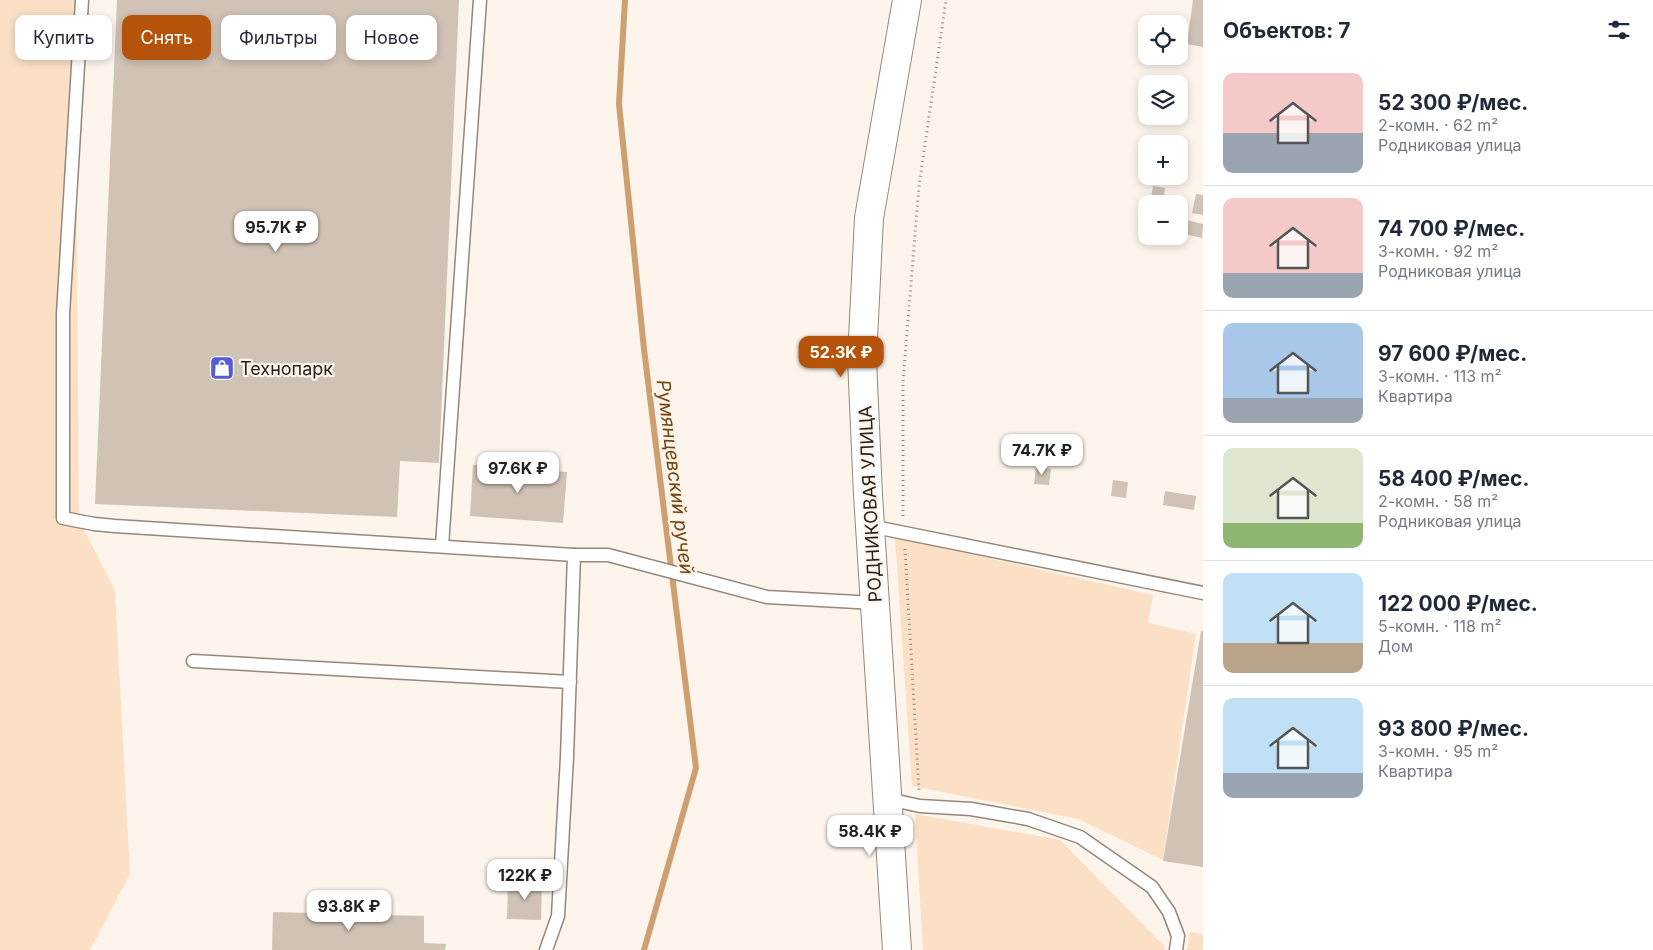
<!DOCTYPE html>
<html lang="ru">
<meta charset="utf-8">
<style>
:root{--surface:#fff;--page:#f2f2f3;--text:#1f2937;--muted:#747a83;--line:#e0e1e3;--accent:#b45309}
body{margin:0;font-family:Inter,sans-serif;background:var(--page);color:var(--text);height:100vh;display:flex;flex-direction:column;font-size:19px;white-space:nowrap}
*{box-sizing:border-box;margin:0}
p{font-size:16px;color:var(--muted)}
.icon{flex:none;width:28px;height:28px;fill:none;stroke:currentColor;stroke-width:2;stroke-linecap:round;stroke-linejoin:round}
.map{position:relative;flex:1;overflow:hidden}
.panel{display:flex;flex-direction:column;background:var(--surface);width:450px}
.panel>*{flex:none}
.top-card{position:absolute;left:15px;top:15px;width:475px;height:45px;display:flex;gap:10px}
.controls{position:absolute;left:1138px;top:15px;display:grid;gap:10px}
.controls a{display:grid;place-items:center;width:50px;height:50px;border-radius:10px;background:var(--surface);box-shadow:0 2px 8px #0003;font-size:25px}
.price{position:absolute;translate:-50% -42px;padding:0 11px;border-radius:10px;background:#fff;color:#222;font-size:16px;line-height:32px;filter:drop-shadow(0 1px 2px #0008)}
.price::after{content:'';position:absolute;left:50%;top:30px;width:15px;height:11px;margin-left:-8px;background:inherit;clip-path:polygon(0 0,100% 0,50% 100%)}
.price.current{background:var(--accent);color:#fff}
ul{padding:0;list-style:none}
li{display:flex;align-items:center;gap:15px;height:125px;padding:0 20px}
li+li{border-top:1px solid var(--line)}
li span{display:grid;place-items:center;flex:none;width:140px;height:100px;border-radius:10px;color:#555}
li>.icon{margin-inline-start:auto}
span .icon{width:60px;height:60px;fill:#fffc;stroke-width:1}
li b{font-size:21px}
h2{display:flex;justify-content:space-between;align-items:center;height:60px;padding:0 20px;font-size:21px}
.pill{padding:0 18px;border-radius:10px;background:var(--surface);box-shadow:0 2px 8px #0003;font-size:18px;line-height:45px}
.pill.current{background:var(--accent);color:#fff}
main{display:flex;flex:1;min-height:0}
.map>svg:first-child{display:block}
</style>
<main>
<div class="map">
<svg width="1203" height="950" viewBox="0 0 1203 950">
<rect width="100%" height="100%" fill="#fdf4ec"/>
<!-- green -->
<g fill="#fbe0c6">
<path d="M0 0H75L79 520 115 590 130 874 90 950H0Z"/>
<path d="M895 537 1153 595 1148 623 1196 634 1163 860 1078 819 912 786Z"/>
<path d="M915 814 1060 840 1165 947 1164 950H923Z"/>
<path d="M1190 932 1203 934V950H1187Z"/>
</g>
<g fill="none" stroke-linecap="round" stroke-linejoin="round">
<!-- stream -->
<path stroke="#cd9f71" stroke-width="6" d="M625 0 619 104 644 349 696 768 644 950"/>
</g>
<!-- building -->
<g fill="#d0c2b5">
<path d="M117 0H459L439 463 400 461 397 517 95 504Z"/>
<path d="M1193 0H1203V47L1187 44Z"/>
<path d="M1153 186 1165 188 1163 204 1150 203Z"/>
<path d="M1196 194 1203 195V215L1192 213Z"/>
<path d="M1182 219 1203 224 1202 238 1179 233Z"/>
<path d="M473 465 567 472 563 523 470 516Z"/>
<path d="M1036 467 1051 469 1049 485 1034 484Z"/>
<path d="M1113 480 1128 482 1126 498 1111 496Z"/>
<path d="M1165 491 1196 496 1194 510 1163 505Z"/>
<path d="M1201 631H1203V867L1163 861Z"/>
<path d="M508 883H542L541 920 507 919Z"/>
<path d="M273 912 424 916V943L446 944 445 950H272Z"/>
</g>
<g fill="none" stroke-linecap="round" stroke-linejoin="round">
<defs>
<g id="lane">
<path d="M82 0 63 314V518L94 524 115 526 574 555H608L767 597 875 603"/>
<path d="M870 526 1203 593"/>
<path d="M442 546 480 0"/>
<path d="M193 661 570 682"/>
<path d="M888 799 920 806 971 809 1028 819 1080 837 1152 887 1169 912 1178 936 1176 950"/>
<path d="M546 950 558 916 567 757 574 555"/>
</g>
<path id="secondary" d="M897 950 868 495 862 359 869 218 907 0"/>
</defs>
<!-- lane casing -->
<use href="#lane" stroke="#94877b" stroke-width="15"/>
<!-- secondary casing -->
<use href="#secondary" stroke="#94877b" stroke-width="30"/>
<!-- path -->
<g stroke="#8b847e" stroke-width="3" stroke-dasharray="1 4" stroke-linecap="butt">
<path d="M903 516V382L919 186 946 0"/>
<path d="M905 549 919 790"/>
</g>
<!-- lane -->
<use href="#lane" stroke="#fff" stroke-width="12"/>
<!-- secondary -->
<use href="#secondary" stroke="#fff" stroke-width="28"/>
</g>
<!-- icons -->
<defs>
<symbol id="shop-square" viewBox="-11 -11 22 22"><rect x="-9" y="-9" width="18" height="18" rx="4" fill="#555dd4" stroke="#fdf4ec"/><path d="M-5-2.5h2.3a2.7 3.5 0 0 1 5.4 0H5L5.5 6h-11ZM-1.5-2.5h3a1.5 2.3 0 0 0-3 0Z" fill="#fff"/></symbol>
</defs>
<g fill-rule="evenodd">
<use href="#shop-square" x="208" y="354" width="28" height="28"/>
</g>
<g text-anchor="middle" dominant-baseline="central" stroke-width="4.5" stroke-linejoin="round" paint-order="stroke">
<!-- poi labels -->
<g font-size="18" fill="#26211c" stroke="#fdf4ec" text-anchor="start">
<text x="240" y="368">Технопарк</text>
</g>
<!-- street labels -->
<g font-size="18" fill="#26211c" stroke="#fdf4ec">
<text transform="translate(870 504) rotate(-93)">РОДНИКОВАЯ УЛИЦА</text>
</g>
<!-- water labels -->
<g font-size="19" font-style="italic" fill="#73470f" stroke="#fdf4ec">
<text transform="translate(675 477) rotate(83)">Румянцевский ручей</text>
</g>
</g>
</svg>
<div class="controls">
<a><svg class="icon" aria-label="locate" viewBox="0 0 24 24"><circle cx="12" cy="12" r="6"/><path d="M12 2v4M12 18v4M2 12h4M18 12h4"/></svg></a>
<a><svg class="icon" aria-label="layers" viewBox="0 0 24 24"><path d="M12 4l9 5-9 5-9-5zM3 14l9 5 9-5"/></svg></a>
<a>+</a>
<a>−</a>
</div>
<b class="price" style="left:276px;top:253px">95.7K ₽</b>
<b class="price current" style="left:841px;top:378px">52.3K ₽</b>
<b class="price" style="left:1042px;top:476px">74.7K ₽</b>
<b class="price" style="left:518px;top:494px">97.6K ₽</b>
<b class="price" style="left:870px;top:857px">58.4K ₽</b>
<b class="price" style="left:525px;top:901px">122K ₽</b>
<b class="price" style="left:349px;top:932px">93.8K ₽</b>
<div class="top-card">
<a class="pill">Купить</a>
<a class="pill current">Снять</a>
<a class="pill">Фильтры</a>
<a class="pill">Новое</a>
</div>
</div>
<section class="panel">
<h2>Объектов: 7<svg class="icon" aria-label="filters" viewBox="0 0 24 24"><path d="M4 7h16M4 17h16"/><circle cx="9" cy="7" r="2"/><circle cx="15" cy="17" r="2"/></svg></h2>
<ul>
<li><span style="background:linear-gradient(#f6c9c9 60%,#9aa5b1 0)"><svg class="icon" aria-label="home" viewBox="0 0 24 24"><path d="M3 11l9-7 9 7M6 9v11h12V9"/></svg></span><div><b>52 300 ₽/мес.</b><p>2-комн. · 62 m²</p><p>Родниковая улица</p></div></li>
<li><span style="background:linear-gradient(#f6c9c9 75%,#9aa5b1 0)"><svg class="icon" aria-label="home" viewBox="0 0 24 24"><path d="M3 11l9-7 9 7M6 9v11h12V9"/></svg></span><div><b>74 700 ₽/мес.</b><p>3-комн. · 92 m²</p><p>Родниковая улица</p></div></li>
<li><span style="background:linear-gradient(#a9c7e8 75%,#9aa5b1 0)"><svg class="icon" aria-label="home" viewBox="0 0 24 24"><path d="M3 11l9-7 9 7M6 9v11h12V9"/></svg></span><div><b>97 600 ₽/мес.</b><p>3-комн. · 113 m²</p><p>Квартира</p></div></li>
<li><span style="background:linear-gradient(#dfe7d0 75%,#8fb573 0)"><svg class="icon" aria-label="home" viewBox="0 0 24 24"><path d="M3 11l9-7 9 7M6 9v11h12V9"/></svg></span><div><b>58 400 ₽/мес.</b><p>2-комн. · 58 m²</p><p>Родниковая улица</p></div></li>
<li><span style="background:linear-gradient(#bfe0f5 70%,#b9a48a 0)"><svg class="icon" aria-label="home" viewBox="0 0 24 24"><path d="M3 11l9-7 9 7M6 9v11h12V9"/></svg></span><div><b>122 000 ₽/мес.</b><p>5-комн. · 118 m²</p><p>Дом</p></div></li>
<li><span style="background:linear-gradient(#bfe0f5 75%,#9aa5b1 0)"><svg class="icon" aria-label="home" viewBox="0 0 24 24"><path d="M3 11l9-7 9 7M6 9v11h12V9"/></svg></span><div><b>93 800 ₽/мес.</b><p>3-комн. · 95 m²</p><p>Квартира</p></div></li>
</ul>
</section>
</main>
